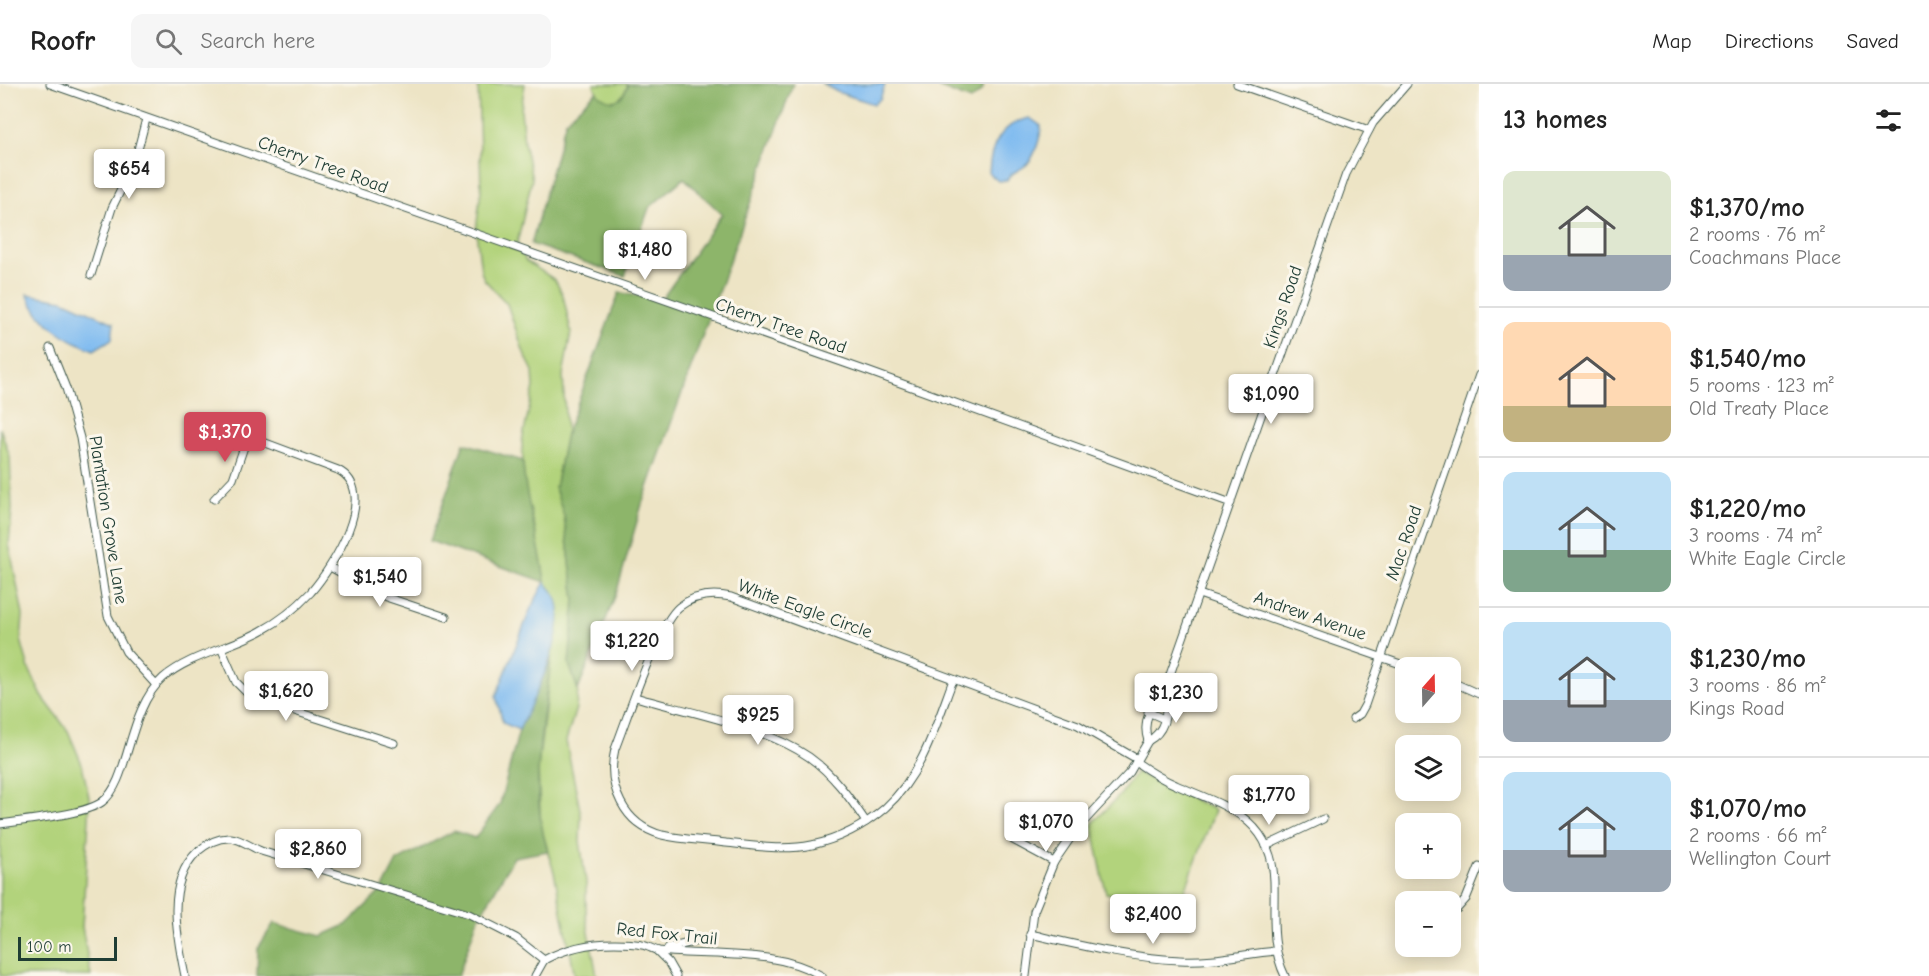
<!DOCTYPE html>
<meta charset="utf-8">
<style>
:root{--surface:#fff;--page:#f6f6f6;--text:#222;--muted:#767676;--line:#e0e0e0;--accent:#d1495b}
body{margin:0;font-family:"Comic Neue",sans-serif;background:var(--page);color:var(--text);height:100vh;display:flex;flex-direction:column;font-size:22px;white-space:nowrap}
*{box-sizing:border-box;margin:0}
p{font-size:20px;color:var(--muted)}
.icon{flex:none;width:33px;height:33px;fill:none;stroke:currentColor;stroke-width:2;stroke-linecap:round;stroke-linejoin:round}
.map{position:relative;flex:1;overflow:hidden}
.drawer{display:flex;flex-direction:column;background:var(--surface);width:450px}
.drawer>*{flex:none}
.needle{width:39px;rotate:20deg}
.controls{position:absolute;left:1395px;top:573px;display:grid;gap:12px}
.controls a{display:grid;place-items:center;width:66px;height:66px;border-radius:12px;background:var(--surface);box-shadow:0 3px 15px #0003;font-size:30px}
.scale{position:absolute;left:18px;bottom:15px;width:99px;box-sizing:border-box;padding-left:6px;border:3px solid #1f3d34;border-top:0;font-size:16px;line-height:21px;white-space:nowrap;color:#1f3d34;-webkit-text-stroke:4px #fbf7ec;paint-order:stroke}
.price{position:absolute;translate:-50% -51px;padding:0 14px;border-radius:6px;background:#fff;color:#222;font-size:20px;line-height:39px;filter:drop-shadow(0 2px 3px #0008)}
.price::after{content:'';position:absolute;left:50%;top:36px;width:18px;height:14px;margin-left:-9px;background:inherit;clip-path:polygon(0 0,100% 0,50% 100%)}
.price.current{background:var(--accent);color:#fff}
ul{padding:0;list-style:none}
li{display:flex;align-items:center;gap:18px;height:150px;padding:0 24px}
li+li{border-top:2px solid var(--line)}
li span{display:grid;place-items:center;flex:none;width:168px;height:120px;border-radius:12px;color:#555}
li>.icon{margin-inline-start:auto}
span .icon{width:72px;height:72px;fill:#fffc;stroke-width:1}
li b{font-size:26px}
h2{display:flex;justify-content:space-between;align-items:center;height:72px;padding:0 24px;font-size:26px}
header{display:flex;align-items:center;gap:36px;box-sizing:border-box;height:84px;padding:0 30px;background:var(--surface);border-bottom:2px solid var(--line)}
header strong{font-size:28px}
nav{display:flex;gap:33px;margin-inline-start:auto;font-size:21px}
.search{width:420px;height:54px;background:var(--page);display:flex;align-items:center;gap:15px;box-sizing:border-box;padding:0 21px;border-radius:12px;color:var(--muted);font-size:22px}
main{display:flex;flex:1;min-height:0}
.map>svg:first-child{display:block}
</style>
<header>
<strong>Roofr</strong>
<div class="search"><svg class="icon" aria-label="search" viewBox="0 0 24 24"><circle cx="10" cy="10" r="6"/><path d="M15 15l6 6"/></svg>Search here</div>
<nav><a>Map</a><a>Directions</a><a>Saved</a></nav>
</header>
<main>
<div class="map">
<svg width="1479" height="892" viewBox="0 0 1479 892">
<rect width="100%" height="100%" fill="#fbf7ec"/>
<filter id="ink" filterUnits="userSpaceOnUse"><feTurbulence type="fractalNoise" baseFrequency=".0167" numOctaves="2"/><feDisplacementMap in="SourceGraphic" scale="12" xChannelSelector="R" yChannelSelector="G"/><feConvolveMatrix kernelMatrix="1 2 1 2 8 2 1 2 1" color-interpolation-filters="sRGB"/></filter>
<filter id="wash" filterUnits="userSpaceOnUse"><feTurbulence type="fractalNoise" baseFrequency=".008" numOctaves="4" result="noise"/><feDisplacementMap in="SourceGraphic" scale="24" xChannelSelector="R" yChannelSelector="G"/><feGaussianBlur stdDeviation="1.35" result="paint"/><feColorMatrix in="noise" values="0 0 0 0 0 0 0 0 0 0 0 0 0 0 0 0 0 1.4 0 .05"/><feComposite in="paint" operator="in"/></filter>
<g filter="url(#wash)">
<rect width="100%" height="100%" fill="#ede4c5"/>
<!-- green -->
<g fill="#b2d37b" stroke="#688858" stroke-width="1.5">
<path d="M478 0H525L521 26 524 59 532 95 517 160 526 177 555 196 563 211 571 248 563 291 566 350 555 404 564 432 575 516 569 580 578 606 576 624 566 657 581 731 580 757 586 798V832L597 892H575L554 788 541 746 538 684 551 576 559 528 556 514 545 498 534 440 524 404 522 357 534 303 533 287 524 269 507 220 484 195 481 187 476 147 481 106Z"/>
<path d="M594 0H628C622 24 599 23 594 0Z"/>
<path d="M0 344 10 373 12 425 9 460 23 531 21 556 29 585 42 612 68 647 82 680 90 718 82 843 91 892H0Z"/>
<path d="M1136 688 1215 726 1180 820 1106 809 1092 740 1121 710Z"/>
</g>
<!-- forest -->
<g fill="#8db56b" stroke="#567950" stroke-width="1.5">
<path d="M628 0H793L642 420 616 510 578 606 569 580 575 516 564 432 555 404 566 350 619 209 662 215 722 130 684 94 649 124 625 192 531 160 566 36 596 8C610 21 622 20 628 0Z"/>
<path d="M940 0H983V6L971 16 940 4Z"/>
<path d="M464 359 523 377C525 418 540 457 545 498L430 457Z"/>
<path d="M551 576C543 638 528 707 548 767L514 773 477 837 458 892H257L258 864 274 839 321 852 346 841 382 806 397 777 454 747 475 754 500 720 519 646Z"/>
</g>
<!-- water -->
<g fill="#7dbaf0" stroke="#4e7c92" stroke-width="1.5">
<path d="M823 0H884L885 1 880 15 874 20 837 8Z"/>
<path d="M1030 34 1041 42C1041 53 1034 76 1025 82 1017 88 1012 87 1007 96L998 97 989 89C990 61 1002 39 1030 34Z"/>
<path d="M27 210 63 216 114 239 112 255 94 266C67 256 38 238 27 210Z"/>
<path d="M545 498C549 503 554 508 556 513 570 545 533 616 519 646L503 639 496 612 531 524Z"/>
</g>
</g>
<g filter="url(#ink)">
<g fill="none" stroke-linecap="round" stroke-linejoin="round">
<defs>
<g id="minor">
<path d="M50 0 870 288 1231 419"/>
<path d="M1237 0 1369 46"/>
<path d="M91 191 112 124 135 77 146 35"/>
<path d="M50 264 66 304 80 354 108 532 126 568 156 601"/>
<path d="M214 415 233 395 247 354"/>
<path d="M330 483 386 513 446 533"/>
<path d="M1199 510 1412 584"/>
<path d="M222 566 236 598 251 613 394 659"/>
<path d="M953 596C936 641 922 691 885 724 864 742 839 755 812 761 783 767 755 762 726 759 705 756 683 756 662 751 624 741 606 702 615 665 627 635 657 541 679 523 694 511 712 509 731 513L1078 641 1137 675"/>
<path d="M1450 597 1479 610"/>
<path d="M635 613C688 628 764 642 809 673 833 690 850 714 866 738"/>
<path d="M1148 628 1164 635"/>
<path d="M1353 635 1360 630 1365 621 1479 291"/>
<path d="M1148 657C1167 647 1168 624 1165 605"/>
<path d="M1136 678C1149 687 1161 695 1176 701 1224 722 1272 733 1274 797 1275 830 1270 861 1285 892"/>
<path d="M0 740C24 736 84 731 102 718 130 698 127 626 163 594 190 571 230 564 261 547 280 537 297 523 311 508 332 484 381 408 338 386L204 336"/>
<path d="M1013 756 1054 778"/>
<path d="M1266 762 1323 735"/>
<path d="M1457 825 1466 815 1479 783"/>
<path d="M1030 850C1078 861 1130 874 1180 876 1213 878 1243 870 1276 867"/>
<path d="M668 864 706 855"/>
<path d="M657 867 668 878 676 892"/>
<path d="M544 876C566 864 589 859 615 859 624 859 633 859 642 861 648 862 654 866 659 867 711 873 775 864 822 892"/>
<path d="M185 892C177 853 165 799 197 768 206 760 218 753 231 754 241 755 251 763 261 767L469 830 516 854 544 876"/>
<path d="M535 892 544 876"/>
<path d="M1026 892 1034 827 1054 778 1076 746 1130 688 1148 657C1141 636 1152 621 1165 605L1346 90 1373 39 1407 0"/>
</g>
</defs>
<!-- minor casing -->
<use href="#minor" stroke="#3e564a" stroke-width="9"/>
<!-- minor -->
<use href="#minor" stroke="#fff" stroke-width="7"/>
</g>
</g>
<g text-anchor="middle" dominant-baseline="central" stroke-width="6" stroke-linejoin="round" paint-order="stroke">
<!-- street labels -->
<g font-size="18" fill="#1f3d34" stroke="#fbf7ec">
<text transform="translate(323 81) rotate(20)">Cherry Tree Road</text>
<text transform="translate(1283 223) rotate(-71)">Kings Road</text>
<text transform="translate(781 242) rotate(19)">Cherry Tree Road</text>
<text transform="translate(108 436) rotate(81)">Plantation Grove Lane</text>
<text transform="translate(1404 459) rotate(-71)">Mac Road</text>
<text transform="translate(805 525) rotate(20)">White Eagle Circle</text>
<text transform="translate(1310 532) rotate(19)">Andrew Avenue</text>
<text transform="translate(667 850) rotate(6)">Red Fox Trail</text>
</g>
</g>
</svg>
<div class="controls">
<a><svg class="needle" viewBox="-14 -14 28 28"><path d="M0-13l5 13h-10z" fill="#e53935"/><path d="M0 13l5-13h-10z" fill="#767676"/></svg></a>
<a><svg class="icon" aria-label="layers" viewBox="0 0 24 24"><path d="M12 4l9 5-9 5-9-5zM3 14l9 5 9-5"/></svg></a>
<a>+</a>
<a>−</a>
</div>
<div class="scale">100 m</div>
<b class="price" style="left:129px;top:116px">$654</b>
<b class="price" style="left:645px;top:197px">$1,480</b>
<b class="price" style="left:1271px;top:341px">$1,090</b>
<b class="price current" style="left:225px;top:379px">$1,370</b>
<b class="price" style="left:380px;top:524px">$1,540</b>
<b class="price" style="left:632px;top:588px">$1,220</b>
<b class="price" style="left:286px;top:638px">$1,620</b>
<b class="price" style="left:1176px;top:640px">$1,230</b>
<b class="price" style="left:758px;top:662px">$925</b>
<b class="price" style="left:1269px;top:742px">$1,770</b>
<b class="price" style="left:1046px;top:769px">$1,070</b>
<b class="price" style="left:318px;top:796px">$2,860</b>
<b class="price" style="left:1153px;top:861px">$2,400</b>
</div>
<section class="drawer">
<h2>13 homes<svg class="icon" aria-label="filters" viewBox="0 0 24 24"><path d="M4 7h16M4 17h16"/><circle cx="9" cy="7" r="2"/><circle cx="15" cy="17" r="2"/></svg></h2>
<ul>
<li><span style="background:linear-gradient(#dfe7d0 70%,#9aa5b1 0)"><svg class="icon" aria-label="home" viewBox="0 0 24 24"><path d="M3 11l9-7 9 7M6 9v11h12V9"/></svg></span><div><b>$1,370/mo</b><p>2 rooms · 76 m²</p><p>Coachmans Place</p></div></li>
<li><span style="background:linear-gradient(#ffd9b3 70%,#c2b280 0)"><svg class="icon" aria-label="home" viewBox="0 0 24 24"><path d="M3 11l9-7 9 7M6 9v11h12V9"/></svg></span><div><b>$1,540/mo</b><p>5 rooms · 123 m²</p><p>Old Treaty Place</p></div></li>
<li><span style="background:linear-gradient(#bfe0f5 65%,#7fa58c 0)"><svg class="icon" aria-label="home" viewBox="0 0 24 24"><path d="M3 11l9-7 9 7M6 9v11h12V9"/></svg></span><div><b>$1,220/mo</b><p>3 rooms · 74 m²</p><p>White Eagle Circle</p></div></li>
<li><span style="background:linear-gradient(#bfe0f5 65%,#9aa5b1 0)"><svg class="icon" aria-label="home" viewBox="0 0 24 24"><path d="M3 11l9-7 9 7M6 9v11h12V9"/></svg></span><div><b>$1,230/mo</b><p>3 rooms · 86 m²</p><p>Kings Road</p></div></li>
<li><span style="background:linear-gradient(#bfe0f5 65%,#9aa5b1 0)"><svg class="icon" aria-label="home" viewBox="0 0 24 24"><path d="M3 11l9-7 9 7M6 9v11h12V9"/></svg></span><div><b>$1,070/mo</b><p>2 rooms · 66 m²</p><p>Wellington Court</p></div></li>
</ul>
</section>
</main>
